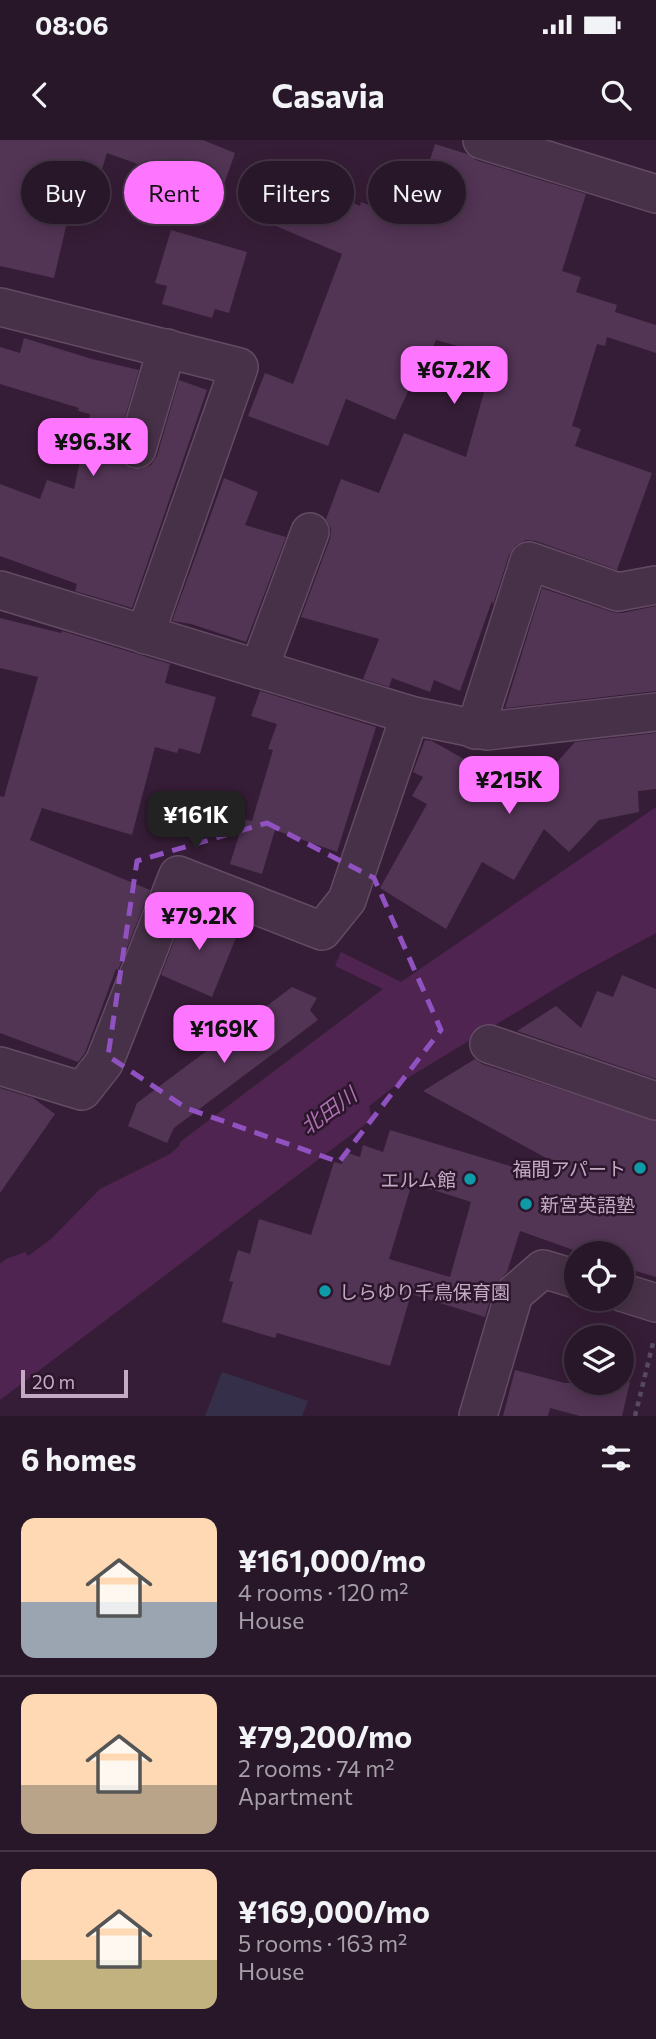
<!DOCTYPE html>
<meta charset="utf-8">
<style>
:root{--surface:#281629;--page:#301f31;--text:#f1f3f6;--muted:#a59fa8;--line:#443546;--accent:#fe75ff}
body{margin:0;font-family:Commissioner,"Noto Sans JP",sans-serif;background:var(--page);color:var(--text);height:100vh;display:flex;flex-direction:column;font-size:26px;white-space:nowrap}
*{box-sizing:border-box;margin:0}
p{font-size:23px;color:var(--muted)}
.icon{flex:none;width:38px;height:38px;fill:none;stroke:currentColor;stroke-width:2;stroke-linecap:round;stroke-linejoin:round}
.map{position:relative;height:1276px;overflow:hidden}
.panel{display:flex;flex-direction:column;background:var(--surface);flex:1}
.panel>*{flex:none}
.top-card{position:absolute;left:21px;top:21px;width:614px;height:63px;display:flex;gap:14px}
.tools{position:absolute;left:564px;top:1101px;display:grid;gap:14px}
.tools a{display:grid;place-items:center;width:70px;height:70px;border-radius:50%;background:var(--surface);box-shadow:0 4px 18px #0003,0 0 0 2px var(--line);font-size:35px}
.scale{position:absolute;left:21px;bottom:18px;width:107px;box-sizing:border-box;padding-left:7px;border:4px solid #c5aac5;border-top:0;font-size:19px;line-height:24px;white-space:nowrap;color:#c5aac5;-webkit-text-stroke:5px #2b162c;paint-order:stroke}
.price{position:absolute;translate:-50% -60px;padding:0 16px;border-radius:14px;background:var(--accent);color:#111;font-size:23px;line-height:46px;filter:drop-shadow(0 2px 4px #0008)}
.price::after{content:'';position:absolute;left:50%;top:42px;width:21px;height:16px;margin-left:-10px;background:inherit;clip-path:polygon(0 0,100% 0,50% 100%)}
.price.selected{background:#222;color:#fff}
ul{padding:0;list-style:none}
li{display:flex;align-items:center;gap:21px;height:175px;padding:0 21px}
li+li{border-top:2px solid var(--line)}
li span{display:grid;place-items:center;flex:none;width:196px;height:140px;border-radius:14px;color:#555}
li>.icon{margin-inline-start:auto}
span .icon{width:84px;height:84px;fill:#fffc;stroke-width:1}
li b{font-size:30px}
h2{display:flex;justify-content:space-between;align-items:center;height:84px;padding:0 21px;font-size:30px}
.chip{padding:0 24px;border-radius:32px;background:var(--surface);box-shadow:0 4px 18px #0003,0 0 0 2px var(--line);font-size:24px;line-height:63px}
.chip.selected{background:var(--accent);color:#111}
.status{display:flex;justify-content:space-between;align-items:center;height:49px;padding:0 35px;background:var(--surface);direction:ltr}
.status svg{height:19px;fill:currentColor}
header{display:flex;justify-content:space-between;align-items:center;height:91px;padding:0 21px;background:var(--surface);font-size:32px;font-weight:700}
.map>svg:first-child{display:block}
</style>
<div class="status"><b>08:06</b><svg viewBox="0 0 49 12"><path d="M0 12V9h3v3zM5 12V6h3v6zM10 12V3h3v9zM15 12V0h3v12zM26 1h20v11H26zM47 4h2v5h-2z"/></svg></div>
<header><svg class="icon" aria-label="back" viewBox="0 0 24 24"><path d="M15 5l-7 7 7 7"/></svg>Casavia<svg class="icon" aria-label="search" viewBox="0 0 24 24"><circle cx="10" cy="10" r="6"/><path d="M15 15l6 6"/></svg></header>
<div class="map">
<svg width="656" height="1276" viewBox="0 0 656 1276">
<rect width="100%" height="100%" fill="#361d37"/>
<!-- green -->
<path fill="#352f49" d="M222 1232 308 1261 302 1276H205Z"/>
<!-- water -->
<path fill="#4f2451" d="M656 667V793L578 835 396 945 369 966 372 979 0 1260V1124L6 1119 25 1112 28 1116 51 1099 100 1049 170 1014 179 1006 180 1002 383 849 335 826 341 812 401 842Z"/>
<!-- building -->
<g fill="#523454" fill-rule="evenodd">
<path d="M0 0H203L235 13 223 47 174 28 171 36 107 13 89 71 71 65 54 138 0 126Z"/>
<path d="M435 4 467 14 476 20 586 54 562 131 581 137 576 152 617 165 615 172 656 185V213L607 197 605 206 597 204 572 286 581 289 575 306 652 333 617 430 536 401 526 400 516 405 509 415 493 465 492 461 460 551 434 540 430 552 392 538 389 547 363 539 379 499 301 477 330 399 331 389 326 379 341 339 379 353 404 293 466 317 494 216 436 200 430 215 425 214 395 280 346 259 328 306 248 276 265 233 293 244 342 114 271 84 292 36 360 66 361 62 411 81Z"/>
<path d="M171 90 247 112 229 173 215 169 212 178 162 164 167 146 155 143Z"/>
<path d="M24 198 92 219 139 230 117 304 116 313 121 323 132 329H141L151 325 157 316 179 240 207 250 132 468 75 451 77 444 0 416V344L40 359 47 340 74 349 90 274 78 271 79 268 0 244V207L20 213Z"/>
<path d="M224 338 258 352 245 385 286 397 246 502 191 484 172 481Z"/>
<path d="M542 448 612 472 622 473 656 466V551L505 568Z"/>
<path d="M0 478 61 493 62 491 170 524 165 543 216 557 200 614 179 608 177 613 155 607 132 695 42 668 30 700 150 750 118 830 116 829 85 913 78 922 0 893V656L4 657 38 537 0 528Z"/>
<path d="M260 551 376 587 337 712 275 690 262 734 230 724 244 679 252 681 273 610 268 609 277 584 251 576Z"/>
<path d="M656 593V649L638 651 639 672 599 680 569 712 544 689 514 740 482 722 446 789 380 748 427 664 412 656 423 637 413 632 425 600 432 601 528 655 575 602Z"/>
<path d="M188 766 223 781 220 788 237 795 212 857 161 835Z"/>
<path d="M622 835 656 849V939L517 891 556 866 581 888 597 851 613 857Z"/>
<path d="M292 847 317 858 310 870 318 880 174 988 167 1003 128 986 137 963Z"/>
<path d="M475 919 482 924 656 981V1137L622 1127 626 1113H582L520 1091 507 1132 494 1147 485 1177 411 1154 390 1226 277 1193 275 1198 222 1182 233 1142 229 1141 238 1110 250 1114 259 1079 311 1095 334 1022 342 1024 345 1012 360 1017 363 1005 383 1012 390 990 553 1039 559 1025 423 951ZM412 1043 471 1062 450 1137 389 1119Z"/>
<path d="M0 948 33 958 55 974 0 1053Z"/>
<path d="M515 1230 565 1243 630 1242 622 1276H580L550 1268 548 1276H503Z"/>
</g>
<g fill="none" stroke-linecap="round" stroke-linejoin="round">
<defs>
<g id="minor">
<path d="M482 0 656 54"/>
<path d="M0 167 239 227 145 495"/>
<path d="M137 309 167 208"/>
<path d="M0 450 410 575 487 591 656 572"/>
<path d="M259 529 310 392"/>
<path d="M475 590 529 421 618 452 656 445"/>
<path d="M489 904 656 961"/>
<path d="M0 926 82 951 104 923 178 735 322 791 347 760 410 575"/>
<path d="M621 1152 656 1163"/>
<path d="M478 1276 514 1154 543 1129 576 1139"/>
</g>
</defs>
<!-- minor casing -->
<use href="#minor" stroke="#624b63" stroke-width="40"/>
<!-- path -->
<path stroke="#584964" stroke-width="4.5" stroke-dasharray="5 5" stroke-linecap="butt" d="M635 1276 654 1199"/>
<!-- minor -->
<use href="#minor" stroke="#473148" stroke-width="37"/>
</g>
<!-- marked area -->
<path fill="none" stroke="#9152c1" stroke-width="5" stroke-dasharray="14 9" stroke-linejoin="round" d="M267 683 374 738 441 890 339 1022 186 968 108 916 137 721Z"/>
<!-- markers -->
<g fill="#0f9aa8" stroke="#2b162c" stroke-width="2.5">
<circle cx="640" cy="1028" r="7"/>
<circle cx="470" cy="1039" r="7"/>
<circle cx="526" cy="1064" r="7"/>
<circle cx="325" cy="1151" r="7"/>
</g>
<g text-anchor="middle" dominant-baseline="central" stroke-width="5" stroke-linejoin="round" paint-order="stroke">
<!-- poi labels -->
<g font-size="19" fill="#c5aac5" stroke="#2b162c" text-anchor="end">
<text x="626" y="1028">福間アパート</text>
<text x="456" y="1039">エルム館</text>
<text x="540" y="1064" text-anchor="start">新宮英語塾</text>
<text x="339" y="1151" text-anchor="start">しらゆり千鳥保育園</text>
</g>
<!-- water labels -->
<g font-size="21" font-style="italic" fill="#ae6fb1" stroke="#2b162c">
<text transform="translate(328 970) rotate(-36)">北田川</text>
</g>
</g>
</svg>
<div class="tools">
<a><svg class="icon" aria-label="locate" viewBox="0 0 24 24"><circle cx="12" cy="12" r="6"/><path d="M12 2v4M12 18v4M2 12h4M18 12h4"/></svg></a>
<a><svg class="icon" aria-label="layers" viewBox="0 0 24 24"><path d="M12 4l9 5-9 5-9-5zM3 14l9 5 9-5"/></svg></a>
</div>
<div class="scale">20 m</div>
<b class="price" style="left:454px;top:266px">¥67.2K</b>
<b class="price" style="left:93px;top:338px">¥96.3K</b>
<b class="price" style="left:509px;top:676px">¥215K</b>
<b class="price selected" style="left:196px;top:711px">¥161K</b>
<b class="price" style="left:199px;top:812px">¥79.2K</b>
<b class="price" style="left:224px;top:925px">¥169K</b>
<div class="top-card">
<a class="chip">Buy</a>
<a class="chip selected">Rent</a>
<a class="chip">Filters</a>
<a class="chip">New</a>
</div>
</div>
<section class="panel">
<h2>6 homes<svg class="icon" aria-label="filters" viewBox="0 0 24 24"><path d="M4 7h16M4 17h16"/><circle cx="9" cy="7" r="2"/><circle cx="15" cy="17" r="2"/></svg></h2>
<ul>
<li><span style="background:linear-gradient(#ffd9b3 60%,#9aa5b1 0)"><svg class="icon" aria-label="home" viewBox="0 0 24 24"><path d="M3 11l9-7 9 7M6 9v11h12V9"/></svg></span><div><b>¥161,000/mo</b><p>4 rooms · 120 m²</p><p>House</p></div></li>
<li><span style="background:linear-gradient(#ffd9b3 65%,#b9a48a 0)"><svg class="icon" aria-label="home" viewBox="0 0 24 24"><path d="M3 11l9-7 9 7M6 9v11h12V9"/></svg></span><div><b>¥79,200/mo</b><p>2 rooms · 74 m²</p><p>Apartment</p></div></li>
<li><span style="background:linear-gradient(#ffd9b3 65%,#c2b280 0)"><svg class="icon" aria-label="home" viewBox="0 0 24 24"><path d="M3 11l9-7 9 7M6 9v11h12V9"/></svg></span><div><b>¥169,000/mo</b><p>5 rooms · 163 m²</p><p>House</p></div></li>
</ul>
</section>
